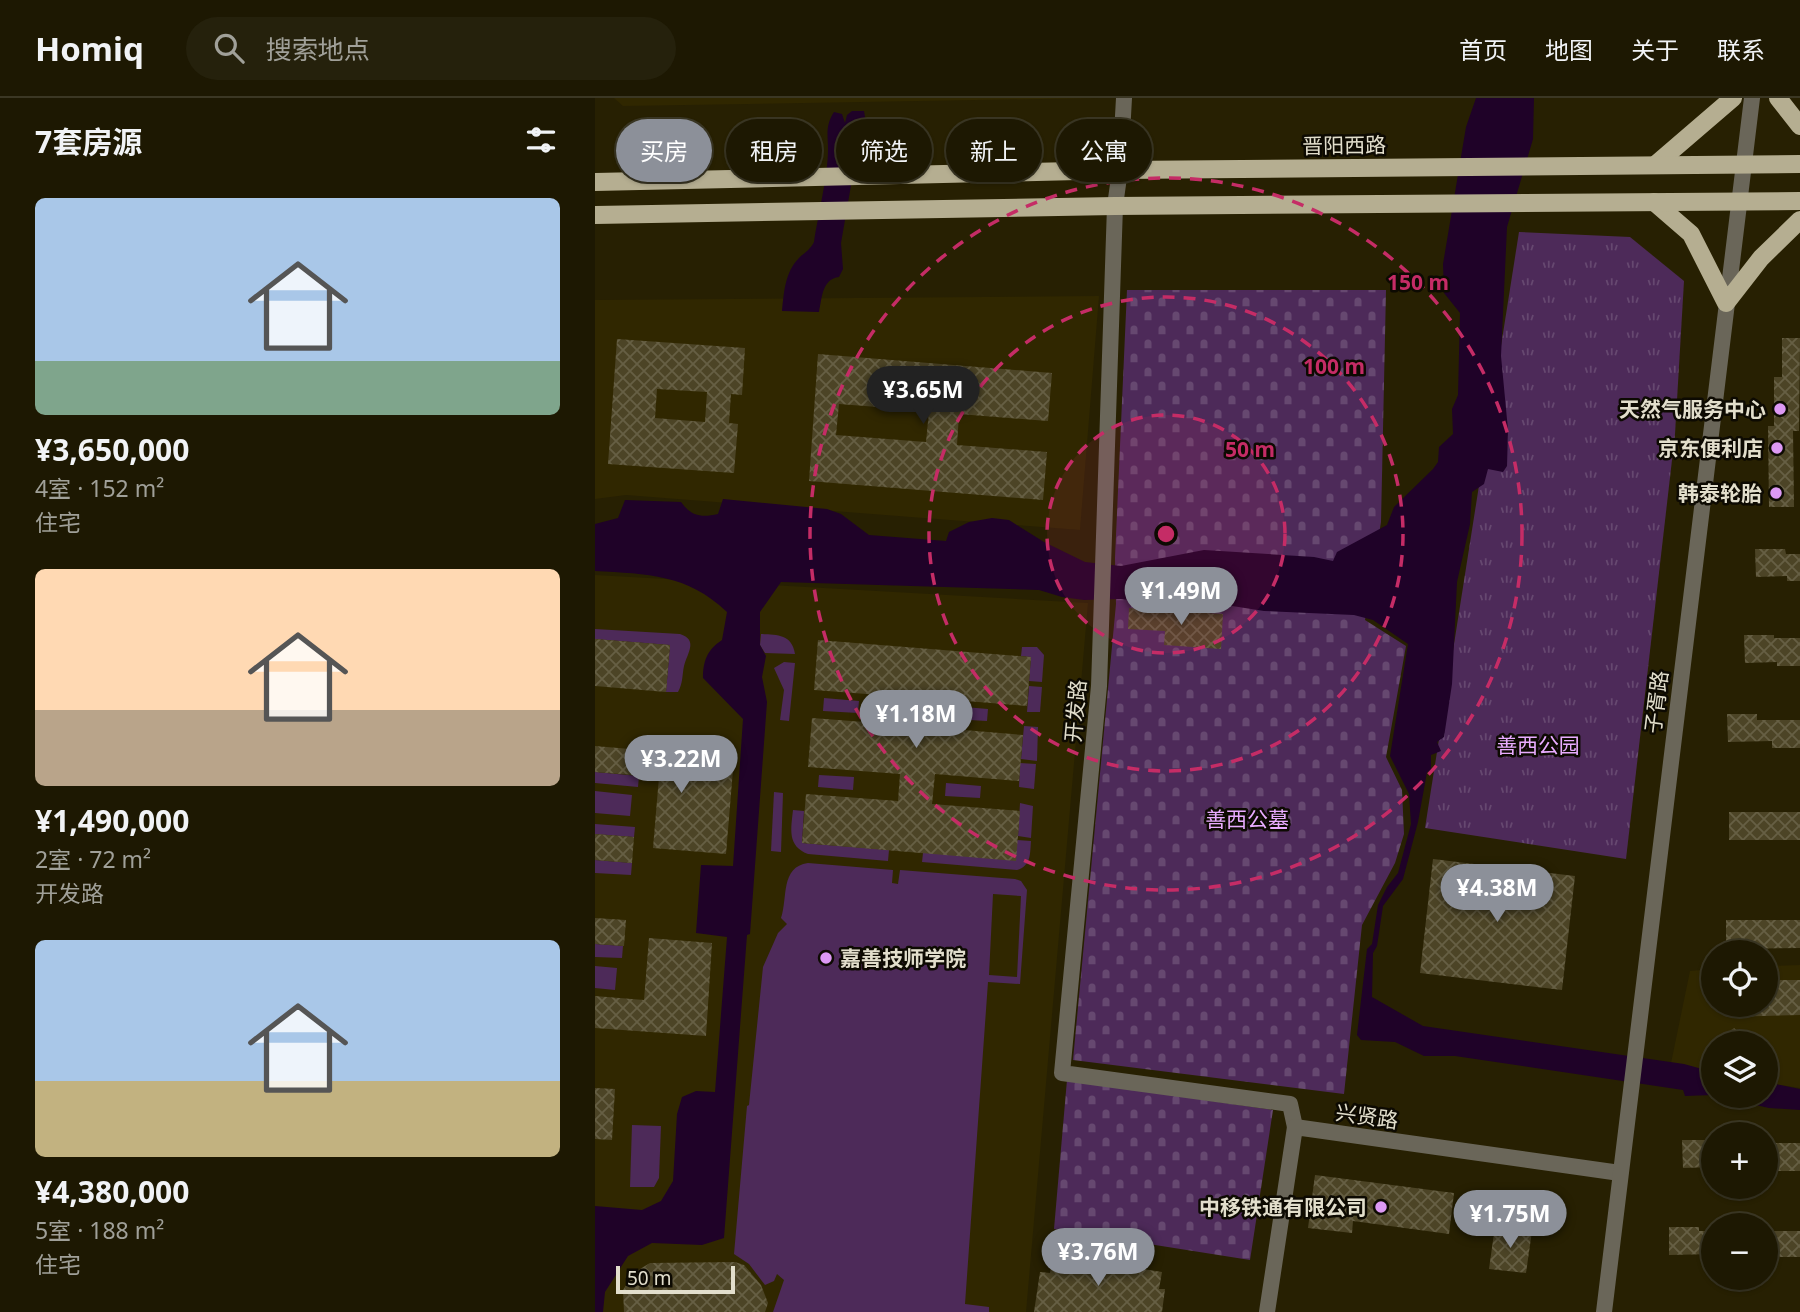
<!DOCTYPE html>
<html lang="zh">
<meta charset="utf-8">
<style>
:root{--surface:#1d1802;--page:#25210c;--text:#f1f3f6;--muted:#a0a099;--line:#3b3724;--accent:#8c9099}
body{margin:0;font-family:"Noto Sans","Noto Sans SC",sans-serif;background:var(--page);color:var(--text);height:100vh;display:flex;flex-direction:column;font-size:26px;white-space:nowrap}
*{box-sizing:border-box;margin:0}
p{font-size:23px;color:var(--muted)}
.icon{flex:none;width:38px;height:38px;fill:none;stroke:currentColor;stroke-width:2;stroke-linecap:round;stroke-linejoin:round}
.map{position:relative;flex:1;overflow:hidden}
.drawer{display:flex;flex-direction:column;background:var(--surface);width:595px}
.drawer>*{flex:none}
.top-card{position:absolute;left:21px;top:21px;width:665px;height:63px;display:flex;gap:14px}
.buttons{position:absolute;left:1106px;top:842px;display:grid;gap:14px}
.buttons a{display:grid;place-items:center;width:77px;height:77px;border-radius:50%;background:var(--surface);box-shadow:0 2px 5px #0004,0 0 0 2px var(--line);font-size:35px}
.scale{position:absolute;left:21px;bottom:18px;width:119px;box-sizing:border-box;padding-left:7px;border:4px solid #e2decc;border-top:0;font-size:19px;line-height:24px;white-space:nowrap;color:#e2decc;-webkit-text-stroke:5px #0d0a02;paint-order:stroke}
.price{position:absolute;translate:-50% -60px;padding:0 16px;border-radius:24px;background:var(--accent);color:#fff;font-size:23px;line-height:46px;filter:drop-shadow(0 2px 4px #0008)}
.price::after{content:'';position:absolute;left:50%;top:42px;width:21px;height:16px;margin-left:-10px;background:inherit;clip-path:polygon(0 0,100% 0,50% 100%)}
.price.current{background:#222;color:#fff}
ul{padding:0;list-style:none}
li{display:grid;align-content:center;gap:14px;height:371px;padding:0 35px}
li span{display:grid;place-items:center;height:217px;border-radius:10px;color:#555}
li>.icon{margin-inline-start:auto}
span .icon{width:126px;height:126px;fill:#fffc;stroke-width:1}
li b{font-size:30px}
h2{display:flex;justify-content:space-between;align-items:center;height:84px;padding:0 35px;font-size:30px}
.chip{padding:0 24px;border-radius:32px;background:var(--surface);box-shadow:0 2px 5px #0004,0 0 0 2px var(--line);font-size:24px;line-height:63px}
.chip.current{background:var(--accent);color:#fff}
header{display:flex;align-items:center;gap:42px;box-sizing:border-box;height:98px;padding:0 35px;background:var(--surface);border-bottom:2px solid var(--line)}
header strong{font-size:33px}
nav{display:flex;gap:38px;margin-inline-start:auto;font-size:24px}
.search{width:490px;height:63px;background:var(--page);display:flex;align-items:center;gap:18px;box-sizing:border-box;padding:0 24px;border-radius:38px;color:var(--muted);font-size:26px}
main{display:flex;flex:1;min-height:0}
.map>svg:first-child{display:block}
</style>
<header>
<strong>Homiq</strong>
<div class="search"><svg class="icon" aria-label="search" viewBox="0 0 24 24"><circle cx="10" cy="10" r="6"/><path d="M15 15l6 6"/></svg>搜索地点</div>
<nav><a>首页</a><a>地图</a><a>关于</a><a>联系</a></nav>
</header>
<main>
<section class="drawer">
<h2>7套房源<svg class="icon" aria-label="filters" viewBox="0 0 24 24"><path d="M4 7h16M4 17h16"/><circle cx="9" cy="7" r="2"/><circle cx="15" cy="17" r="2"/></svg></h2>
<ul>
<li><span style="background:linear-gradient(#a9c7e8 75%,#7fa58c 0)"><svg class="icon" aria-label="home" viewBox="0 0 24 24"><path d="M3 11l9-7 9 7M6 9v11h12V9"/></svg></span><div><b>¥3,650,000</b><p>4室 · 152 m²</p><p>住宅</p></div></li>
<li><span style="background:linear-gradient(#ffd9b3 65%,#b9a48a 0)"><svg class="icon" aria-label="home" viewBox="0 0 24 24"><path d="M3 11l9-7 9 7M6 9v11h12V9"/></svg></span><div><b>¥1,490,000</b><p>2室 · 72 m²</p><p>开发路</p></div></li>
<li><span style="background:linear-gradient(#a9c7e8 65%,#c2b280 0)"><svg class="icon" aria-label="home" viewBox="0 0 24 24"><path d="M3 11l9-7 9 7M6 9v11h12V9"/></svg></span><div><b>¥4,380,000</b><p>5室 · 188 m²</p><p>住宅</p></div></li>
</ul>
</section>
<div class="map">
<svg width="1205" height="1214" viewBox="0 0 1205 1214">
<defs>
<pattern id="cemetery-stones" width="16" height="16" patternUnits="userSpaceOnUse" patternTransform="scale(1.75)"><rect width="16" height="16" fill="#4d2a59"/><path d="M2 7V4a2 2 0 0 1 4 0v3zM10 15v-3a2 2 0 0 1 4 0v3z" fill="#664870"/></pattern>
<pattern id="park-tufts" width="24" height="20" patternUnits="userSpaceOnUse" patternTransform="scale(1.75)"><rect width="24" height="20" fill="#4d2a59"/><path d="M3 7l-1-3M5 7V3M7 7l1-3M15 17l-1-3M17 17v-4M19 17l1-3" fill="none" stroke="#664870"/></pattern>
<pattern id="building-cross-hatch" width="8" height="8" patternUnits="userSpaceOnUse" patternTransform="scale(1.75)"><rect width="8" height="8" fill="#4c4426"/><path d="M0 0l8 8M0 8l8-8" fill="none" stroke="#665f44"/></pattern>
</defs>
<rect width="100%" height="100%" fill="#272002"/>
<!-- built -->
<g fill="#302700">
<path d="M19 0H504L28 8Z"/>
<path d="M504 198 485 432 31 397 0 401V202Z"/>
<path d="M0 477 493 505 431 1214H0Z"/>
<path d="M1205 867V990L1171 985V945H1118V977L1075 970 1095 873 1118 871V906H1171V868Z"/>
</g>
<!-- grass -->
<g fill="#4d2a59" fill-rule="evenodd">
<path d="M0 531 85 536C103 542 93 554 89 568 87 578 88 585 83 594H71L75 547 0 541Z"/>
<path d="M166 536C182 537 197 536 200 556L170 555 165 547Z"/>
<path d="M427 549H442L449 557 447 584 434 583 436 559 426 558Z"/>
<path d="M189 564 200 565 194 623 185 622 189 592 179 570Z"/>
<path d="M434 588 447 589 445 614H432Z"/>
<path d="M229 600 264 603 263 615 228 613Z"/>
<path d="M358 608 393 611 392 623 357 621Z"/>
<path d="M429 628 443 629 442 663 426 661Z"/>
<path d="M425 665 441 666 439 691 424 689Z"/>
<path d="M0 674 44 678 43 689 0 685Z"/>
<path d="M224 677 259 679 258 692 223 689Z"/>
<path d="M351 685 386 688 385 700 350 698Z"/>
<path d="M0 693 37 697 35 718 0 715Z"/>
<path d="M179 694 188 695 186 754 176 753Z"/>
<path d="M425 705 438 708 436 740 423 738Z"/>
<path d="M198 712 209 713 207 745 294 752 293 763 213 756C192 748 196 731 198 712Z"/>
<path d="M0 726 40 729 39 739 0 736Z"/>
<path d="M422 742 436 743C435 756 436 768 422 772L327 764 328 755Z"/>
<path d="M0 762 37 765 36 777 0 775Z"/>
<path d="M213 765 298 772 297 785 303 786 305 772 420 781 426 783 432 792 425 886 393 884 370 1206 394 1209V1214H178L189 1182 182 1176 179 1183 170 1187 154 1166 139 1156 152 1008 154 1007 168 869 183 835 192 826 186 820C193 800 185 769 213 765ZM398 796 426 798 422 879 394 877Z"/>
<path d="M0 846 28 848 27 860 0 859Z"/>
<path d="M0 868 22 870 20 892 0 890Z"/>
<path d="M37 1027 66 1028 64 1080 59 1089H35Z"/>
</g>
<!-- cemetery -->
<g fill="url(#cemetery-stones)">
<path d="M532 192H791L786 424 770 522 811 548 791 659 807 692 809 736 800 765 767 827 749 996 478 962 521 506 520 460Z"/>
<path d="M472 982 678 1012 655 1162 459 1131Z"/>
</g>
<!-- park -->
<path fill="url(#park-tufts)" d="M924 134 1035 139 1089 183 1080 336 1031 761 830 730Z"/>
<!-- water -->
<g fill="#1f0228">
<path d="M881 0H939L938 41 912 129 906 258 913 332 912 368 908 374 893 371 889 386 877 394 875 426 862 484 857 586 849 639 842 644 846 653 836 657V673L832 674 823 724 808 781 788 808 782 848 778 855 777 899 828 928 1089 966 1118 974V997L1090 998 1088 992 860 958H829L800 944 766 942 762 937 772 851 777 846 783 807 792 789 803 775 816 726 814 696 795 658 813 546 778 522 759 517 669 513 631 507H576L526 501 489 502 467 499 444 492 186 484 165 514V547L171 558 167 579 172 604 155 836 152 837 129 1140 107 1147 57 1145 33 1158 10 1194 8 1214H0V1108L47 1112 66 1103 78 1083 82 1016 87 999 101 993 120 994 132 839 101 835 106 767 138 768 148 621 108 580C108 563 112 552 127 542L132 514C92 476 53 476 0 473V426L23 420 30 402 86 404C96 418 106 420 123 416L128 401 232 411 246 416 274 437 351 443 354 434 374 424 397 420 414 422 449 444 490 464 526 468 609 452 719 459 738 463 742 454 792 427 799 409 838 371 843 364 844 349 858 336 857 311 863 297 865 215 849 195 848 166 871 29Z"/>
<path d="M257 13H269L272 31 263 47 246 145 248 171 244 179C227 181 227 200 224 214L187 213C189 194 190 174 204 160 210 154 215 152 219 144 223 117 233 78 233 51 233 37 230 28 239 14L247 16 250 25 252 17Z"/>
<path d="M1171 984 1205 991V1012L1174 1010 1121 998H1171Z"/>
</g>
<!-- building -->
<g fill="url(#building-cross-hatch)" fill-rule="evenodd">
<path d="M1187 240H1205L1204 333H1198L1199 409H1174L1173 328H1179V279H1187Z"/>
<path d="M22 241 150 250 147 297 136 296 134 325 143 326 139 375 13 366ZM62 291 112 294 110 324 60 320Z"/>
<path d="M223 256 457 275 453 323 364 316 362 347 452 354 448 402 214 383ZM244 306 334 313 331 344 241 337Z"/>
<path d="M1160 451H1190L1191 456H1205V483H1192V478L1161 479Z"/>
<path d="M534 510 628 516 626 551 569 547 570 533 533 531Z"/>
<path d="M1149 537H1179V540H1205V568H1182V564L1150 565Z"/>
<path d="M0 541 75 547 71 594 0 588Z"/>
<path d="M223 542 436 559 432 608 347 601 345 630 428 637 424 683 340 676 337 706 425 713 421 763 207 745 211 696 303 703 305 676 213 669 217 620 309 627 311 599 219 592Z"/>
<path d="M1132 616H1162V622H1205V650H1177V643L1133 644Z"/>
<path d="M0 648 139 660 131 756 58 750 64 679 0 674Z"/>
<rect x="1134" y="714" width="71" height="28"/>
<path d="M0 736 39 739 37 765 0 762Z"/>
<path d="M838 761 980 778 967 892 825 875Z"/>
<path d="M0 820 31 822 29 848 0 846Z"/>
<path d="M1131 822H1205V850L1131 851Z"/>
<path d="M54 840 117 845 111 938 0 930V898L49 902Z"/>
<path d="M1171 882H1205V917L1134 919V906H1171Z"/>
<path d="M1139 930 1156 945H1118Z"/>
<path d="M0 990 20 991 17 1042 0 1041Z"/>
<path d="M1087 1042H1117L1118 1069 1088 1070Z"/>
<rect x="1178" y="1045" width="27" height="28"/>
<path d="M720 1077 859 1095 854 1136 758 1123 757 1135 713 1130Z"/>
<path d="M900 1128 937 1133 931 1175 894 1171Z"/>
<path d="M1074 1129H1104V1133H1118V1156L1074 1157Z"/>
<rect x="1171" y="1133" width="34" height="26"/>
<path d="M458 1157 567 1174 564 1191H570L567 1214H439L445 1174 455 1175Z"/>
<path d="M140 1164 149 1167 166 1187 173 1205 170 1214H29L28 1192 40 1174 55 1165Z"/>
</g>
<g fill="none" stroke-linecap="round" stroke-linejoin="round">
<!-- minor -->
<g stroke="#6a6659" stroke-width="16">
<path d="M529 0 525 72 520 108 504 588 467 975 695 1006 700 1029"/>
<path d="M672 1214 700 1029 1025 1075"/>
<path d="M1009 1214 1157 0"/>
</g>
<!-- major -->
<g stroke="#b5ae91" stroke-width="18">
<path d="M1183 0 1205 28"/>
<path d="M1060 67 1138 0"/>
<path d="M0 84 525 72 1205 66"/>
<path d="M1059 104 1096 136 1131 205 1166 160 1205 122"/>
<path d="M0 117 520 108 1205 103"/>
</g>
</g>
<!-- distance rings -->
<circle cx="571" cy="436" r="119" fill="#c52c66" fill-opacity=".12"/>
<g fill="none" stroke="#c52c66" stroke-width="3.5" stroke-dasharray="12 9">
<circle cx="571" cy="436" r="119"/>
<circle cx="571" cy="436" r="237"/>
<circle cx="571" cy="436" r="356"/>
</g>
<!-- markers -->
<g fill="#dd99f4" stroke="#0d0a02" stroke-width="2.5">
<circle cx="1185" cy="311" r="7"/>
<circle cx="1182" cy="350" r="7"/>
<circle cx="1181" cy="395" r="7"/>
<circle cx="231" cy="860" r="7"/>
<circle cx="786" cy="1109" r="7"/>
</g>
<g text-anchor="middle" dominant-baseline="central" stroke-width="5" stroke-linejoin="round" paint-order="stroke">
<!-- street labels -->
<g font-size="21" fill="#e2decc" stroke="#0d0a02">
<text transform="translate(749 47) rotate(-1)">晋阳西路</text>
<text transform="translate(1061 604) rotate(-83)">子胥路</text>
<text transform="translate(480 613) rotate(-85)">开发路</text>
<text transform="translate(772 1018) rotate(8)">兴贤路</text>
</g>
<!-- poi labels -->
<g font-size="21" font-weight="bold" fill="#e2decc" stroke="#0d0a02" text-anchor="end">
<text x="1171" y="311">天然气服务中心</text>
<text x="1168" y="350">京东便利店</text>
<text x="1167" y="395">韩泰轮胎</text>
<text x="245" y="860" text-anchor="start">嘉善技师学院</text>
<text x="772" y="1109">中移铁通有限公司</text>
</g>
<!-- park labels -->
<g font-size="21" fill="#e9acff" stroke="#0d0a02">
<text x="943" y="647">善西公园</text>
<text x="652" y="721">善西公墓</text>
</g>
</g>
<circle cx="571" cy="436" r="10" fill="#c52c66" stroke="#0d0a02" stroke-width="3.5"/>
<g font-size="21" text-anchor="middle" font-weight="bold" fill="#c52c66" stroke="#0d0a02" stroke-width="5" stroke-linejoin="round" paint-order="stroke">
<text x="823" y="192">150 m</text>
<text x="739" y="276">100 m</text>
<text x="655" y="359">50 m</text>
</g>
</svg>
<div class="buttons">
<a><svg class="icon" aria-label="locate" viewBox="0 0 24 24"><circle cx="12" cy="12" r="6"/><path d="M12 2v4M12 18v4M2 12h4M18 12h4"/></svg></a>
<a><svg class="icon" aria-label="layers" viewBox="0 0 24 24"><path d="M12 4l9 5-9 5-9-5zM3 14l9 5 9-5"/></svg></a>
<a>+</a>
<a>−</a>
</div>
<div class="scale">50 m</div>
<b class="price current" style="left:328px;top:328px">¥3.65M</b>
<b class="price" style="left:586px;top:529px">¥1.49M</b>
<b class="price" style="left:321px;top:652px">¥1.18M</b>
<b class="price" style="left:86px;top:697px">¥3.22M</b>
<b class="price" style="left:902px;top:826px">¥4.38M</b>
<b class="price" style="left:915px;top:1152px">¥1.75M</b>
<b class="price" style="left:503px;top:1190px">¥3.76M</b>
<div class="top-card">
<a class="chip current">买房</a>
<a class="chip">租房</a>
<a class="chip">筛选</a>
<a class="chip">新上</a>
<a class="chip">公寓</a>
</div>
</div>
</main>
